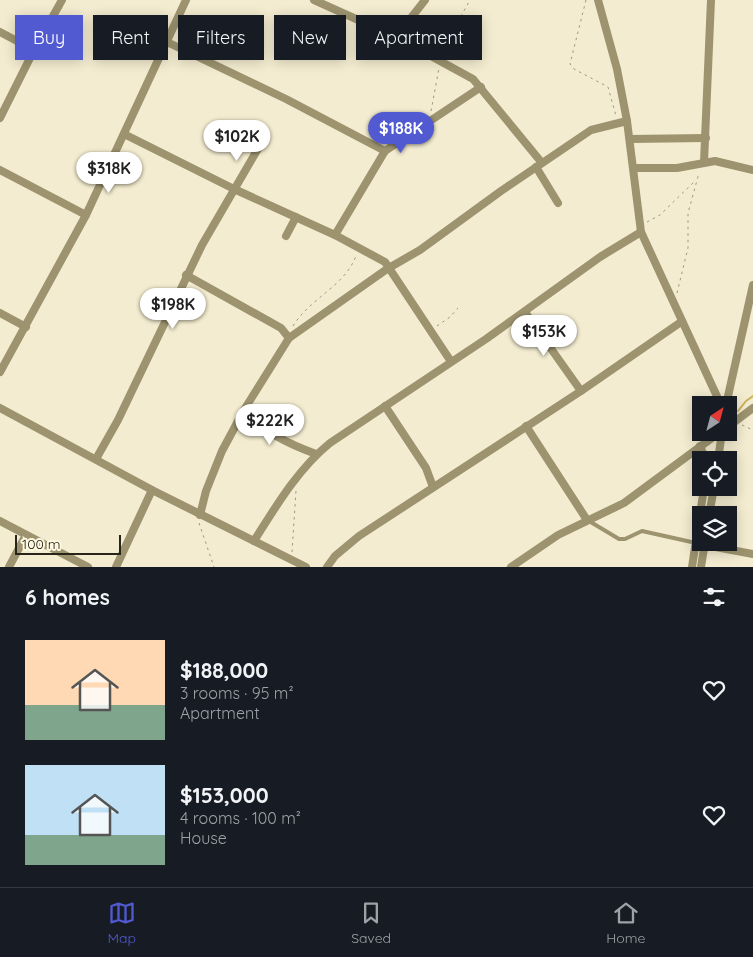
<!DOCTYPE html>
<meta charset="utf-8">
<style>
:root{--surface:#171b24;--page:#20242c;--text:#f1f3f6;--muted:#9ea1a6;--line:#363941;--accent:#515ad0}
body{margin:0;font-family:Quicksand,sans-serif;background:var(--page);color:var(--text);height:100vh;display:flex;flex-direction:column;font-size:19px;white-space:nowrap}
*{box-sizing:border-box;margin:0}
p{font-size:16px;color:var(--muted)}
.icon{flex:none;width:28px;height:28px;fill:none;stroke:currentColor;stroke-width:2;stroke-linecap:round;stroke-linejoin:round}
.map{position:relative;height:567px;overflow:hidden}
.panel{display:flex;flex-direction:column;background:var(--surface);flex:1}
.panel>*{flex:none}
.banner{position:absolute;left:15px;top:15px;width:500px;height:45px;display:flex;gap:10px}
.needle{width:32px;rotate:36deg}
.tools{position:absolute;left:692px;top:396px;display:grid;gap:10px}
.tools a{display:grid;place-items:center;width:45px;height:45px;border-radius:0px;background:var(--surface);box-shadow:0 2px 12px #0003;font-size:25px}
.scale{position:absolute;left:15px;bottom:12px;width:106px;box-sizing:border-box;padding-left:5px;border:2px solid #27241a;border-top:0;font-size:14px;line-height:18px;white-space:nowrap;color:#27241a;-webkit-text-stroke:4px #fff9e2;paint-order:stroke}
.price{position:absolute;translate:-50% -42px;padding:0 11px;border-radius:18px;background:#fff;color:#222;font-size:16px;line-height:32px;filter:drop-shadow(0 1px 2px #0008)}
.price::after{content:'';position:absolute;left:50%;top:30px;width:15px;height:11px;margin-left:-8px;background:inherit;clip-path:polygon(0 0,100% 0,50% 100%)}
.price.selected{background:var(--accent);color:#fff}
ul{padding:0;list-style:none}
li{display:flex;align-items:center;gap:15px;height:125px;padding:0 25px}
li span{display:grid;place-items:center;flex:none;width:140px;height:100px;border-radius:0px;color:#555}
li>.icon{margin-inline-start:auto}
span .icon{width:60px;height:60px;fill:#fffc;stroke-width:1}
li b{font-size:21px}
h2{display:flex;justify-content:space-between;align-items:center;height:60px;padding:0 25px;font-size:21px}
.pill{padding:0 18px;border-radius:0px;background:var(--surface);box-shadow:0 2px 12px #0003;font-size:18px;line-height:45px}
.pill.selected{background:var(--accent);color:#fff}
.tabs{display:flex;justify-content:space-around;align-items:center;height:70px;border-top:1px solid var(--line);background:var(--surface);font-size:14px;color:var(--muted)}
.tabs a{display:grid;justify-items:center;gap:2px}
.tabs .selected{color:var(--accent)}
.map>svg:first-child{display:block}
</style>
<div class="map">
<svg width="753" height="567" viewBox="0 0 753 567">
<rect width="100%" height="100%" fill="#f3ecd0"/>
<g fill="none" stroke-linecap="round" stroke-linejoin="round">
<!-- stream -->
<path stroke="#cab257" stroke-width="2" d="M738 411 746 401 753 396"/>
<!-- path -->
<g stroke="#9d9883" stroke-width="1" stroke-dasharray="2.5 4" stroke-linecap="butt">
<path d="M586 0 570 64 574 69 608 87 616 116"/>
<path d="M449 57 445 49 446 43 470 0"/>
<path d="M431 111 439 68"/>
<path d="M647 222 660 215 695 181"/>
<path d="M677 293 688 248V213L699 173"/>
<path d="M293 326C310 298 344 287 356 256"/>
<path d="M437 326 450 317 458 308"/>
<path d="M742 425 753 430"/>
<path d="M199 523 214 567"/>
<path d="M292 552 296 491"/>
</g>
<!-- service -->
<path stroke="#9d936f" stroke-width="4" d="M589 521 619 539H625L642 531 705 545"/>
<!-- minor -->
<g stroke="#9d936f" stroke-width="8">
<path d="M314 0 396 37 473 79 542 163"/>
<path d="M598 0 617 69 627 121 641 232 721 405"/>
<path d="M0 32 34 50"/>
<path d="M396 37 425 0"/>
<path d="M167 42 286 99 385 151"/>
<path d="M0 118 34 50 62 0"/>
<path d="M124 134 234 189 335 235 385 262 450 360"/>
<path d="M630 139 706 138"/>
<path d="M704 162 711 0"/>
<path d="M536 167 558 203"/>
<path d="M635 168H677L715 161 753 170"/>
<path d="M0 170 86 215"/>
<path d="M335 235 385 151 481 87"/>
<path d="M286 236 296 217"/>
<path d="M186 275 281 328 289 338"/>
<path d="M525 312 581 391"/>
<path d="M0 313 26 327"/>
<path d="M0 372 86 215 186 0"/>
<path d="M726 405 753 285"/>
<path d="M385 406 426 468 433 487"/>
<path d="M0 408 152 490 306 567"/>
<path d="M244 410C263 432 289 444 316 454"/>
<path d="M526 426 587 520"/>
<path d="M729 426 753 408"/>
<path d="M700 446 706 460"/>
<path d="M96 459 118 420 202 245 259 147"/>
<path d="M718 460 722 432"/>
<path d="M200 515 206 491 222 451 244 410 289 338 387 269 420 250 501 191 591 130 627 121"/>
<path d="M709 515 714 488"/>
<path d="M0 521 88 567"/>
<path d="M254 541C276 506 298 469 330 443L486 339 600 257 641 232"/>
<path d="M705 545 753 554"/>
<path d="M9 567 26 535"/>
<path d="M116 567 152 490"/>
<path d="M327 567 335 556 359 536 581 391 681 322"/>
<path d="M511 567 558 535 624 503 720 432"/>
<path d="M692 567 704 488"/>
<path d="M701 567 705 542"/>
</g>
</g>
</svg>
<div class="tools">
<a><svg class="needle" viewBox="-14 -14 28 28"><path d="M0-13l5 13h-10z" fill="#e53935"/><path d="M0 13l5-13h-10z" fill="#9ea1a6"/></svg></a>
<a><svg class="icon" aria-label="locate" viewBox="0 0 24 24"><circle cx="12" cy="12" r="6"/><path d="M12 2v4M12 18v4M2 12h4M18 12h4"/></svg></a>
<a><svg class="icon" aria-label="layers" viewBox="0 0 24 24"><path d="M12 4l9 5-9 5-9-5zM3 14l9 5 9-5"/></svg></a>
</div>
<div class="scale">100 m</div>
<b class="price selected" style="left:401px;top:154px">$188K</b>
<b class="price" style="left:237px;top:162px">$102K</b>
<b class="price" style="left:109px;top:194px">$318K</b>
<b class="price" style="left:173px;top:330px">$198K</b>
<b class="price" style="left:544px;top:357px">$153K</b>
<b class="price" style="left:270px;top:446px">$222K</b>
<div class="banner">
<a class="pill selected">Buy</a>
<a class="pill">Rent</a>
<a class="pill">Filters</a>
<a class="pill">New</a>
<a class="pill">Apartment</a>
</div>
</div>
<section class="panel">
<h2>6 homes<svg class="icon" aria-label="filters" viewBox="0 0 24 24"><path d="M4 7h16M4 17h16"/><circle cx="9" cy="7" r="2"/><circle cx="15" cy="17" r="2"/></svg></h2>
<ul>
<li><span style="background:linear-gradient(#ffd9b3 65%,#7fa58c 0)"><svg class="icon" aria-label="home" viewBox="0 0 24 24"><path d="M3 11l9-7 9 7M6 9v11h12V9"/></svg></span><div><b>$188,000</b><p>3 rooms · 95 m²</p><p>Apartment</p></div><svg class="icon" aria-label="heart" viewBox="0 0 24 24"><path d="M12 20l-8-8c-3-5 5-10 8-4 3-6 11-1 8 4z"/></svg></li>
<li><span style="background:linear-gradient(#bfe0f5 70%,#7fa58c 0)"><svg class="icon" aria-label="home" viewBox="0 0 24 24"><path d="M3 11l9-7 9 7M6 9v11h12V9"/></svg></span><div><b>$153,000</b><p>4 rooms · 100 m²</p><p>House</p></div><svg class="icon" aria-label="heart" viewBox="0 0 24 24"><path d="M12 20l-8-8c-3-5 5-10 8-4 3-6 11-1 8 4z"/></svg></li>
</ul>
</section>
<nav class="tabs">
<a class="selected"><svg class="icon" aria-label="map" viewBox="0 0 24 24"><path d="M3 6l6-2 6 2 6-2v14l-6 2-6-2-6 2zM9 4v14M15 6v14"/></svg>Map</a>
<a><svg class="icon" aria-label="saved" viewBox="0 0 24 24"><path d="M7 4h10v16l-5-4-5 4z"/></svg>Saved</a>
<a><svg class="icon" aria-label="home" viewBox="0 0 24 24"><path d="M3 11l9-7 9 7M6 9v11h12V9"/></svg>Home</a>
</nav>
